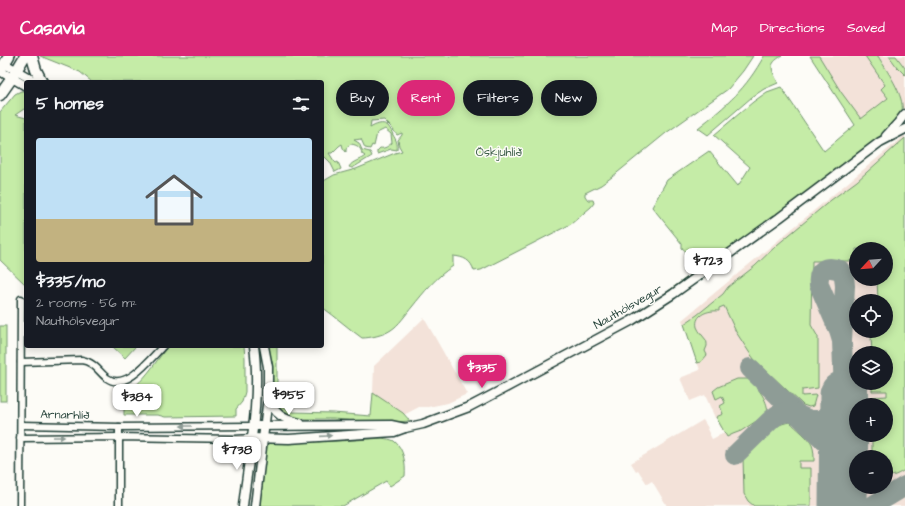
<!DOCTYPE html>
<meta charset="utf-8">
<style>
:root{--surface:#171b24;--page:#20242c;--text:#f1f3f6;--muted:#9ea1a6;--accent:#db2777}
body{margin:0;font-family:"Architects Daughter",sans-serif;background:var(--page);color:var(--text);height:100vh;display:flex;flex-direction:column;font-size:15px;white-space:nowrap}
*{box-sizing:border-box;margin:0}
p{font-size:13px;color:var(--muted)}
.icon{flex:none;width:22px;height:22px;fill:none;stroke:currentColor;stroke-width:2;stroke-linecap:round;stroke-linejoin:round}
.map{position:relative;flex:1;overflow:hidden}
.details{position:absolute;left:24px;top:24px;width:300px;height:268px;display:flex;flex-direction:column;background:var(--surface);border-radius:4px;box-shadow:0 2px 10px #0003}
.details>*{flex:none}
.hud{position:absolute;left:336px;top:24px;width:380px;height:36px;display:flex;gap:8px}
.needle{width:26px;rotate:244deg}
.tools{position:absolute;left:849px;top:186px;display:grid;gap:8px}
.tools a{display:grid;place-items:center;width:44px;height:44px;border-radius:50%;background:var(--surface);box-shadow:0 2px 10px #0003;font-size:20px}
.price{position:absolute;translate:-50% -34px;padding:0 9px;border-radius:8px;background:#fff;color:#222;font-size:13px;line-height:26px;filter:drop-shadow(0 1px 2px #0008)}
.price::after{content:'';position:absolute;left:50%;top:24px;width:12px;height:9px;margin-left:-6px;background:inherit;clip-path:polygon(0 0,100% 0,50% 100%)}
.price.current{background:var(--accent);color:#fff}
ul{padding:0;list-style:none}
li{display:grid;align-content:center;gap:8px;height:212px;padding:0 12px}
li span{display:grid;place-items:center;height:124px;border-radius:4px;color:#555}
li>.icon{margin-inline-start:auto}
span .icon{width:72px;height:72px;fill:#fffc;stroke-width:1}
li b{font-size:17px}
h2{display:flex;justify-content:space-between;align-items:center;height:48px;padding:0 12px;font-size:17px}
.chip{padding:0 14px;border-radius:18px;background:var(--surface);box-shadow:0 2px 10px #0003;font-size:14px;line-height:36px}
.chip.current{background:var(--accent);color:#fff}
header{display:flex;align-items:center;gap:24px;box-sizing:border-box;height:56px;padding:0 20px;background:var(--accent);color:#fff}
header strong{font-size:19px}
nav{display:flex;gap:22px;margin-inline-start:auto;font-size:14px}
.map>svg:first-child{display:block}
</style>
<header>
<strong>Casavia</strong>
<nav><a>Map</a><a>Directions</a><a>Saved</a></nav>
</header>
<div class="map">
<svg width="905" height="450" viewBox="0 0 905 450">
<rect width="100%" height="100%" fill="#fdfcf7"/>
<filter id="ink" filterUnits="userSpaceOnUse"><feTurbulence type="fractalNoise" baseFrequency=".025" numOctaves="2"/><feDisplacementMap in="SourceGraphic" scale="8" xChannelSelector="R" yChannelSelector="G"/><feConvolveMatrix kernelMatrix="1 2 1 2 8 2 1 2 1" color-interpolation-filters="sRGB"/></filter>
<g filter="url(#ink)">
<!-- built -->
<g fill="#f3e2d9" fill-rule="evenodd">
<path d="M810 0H905V54L899 49 864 76Z"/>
<path d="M904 80H905V450H667L652 425 647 428 638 414 636 415 631 407 703 364 708 372 707 373 712 383 724 377 716 362H715L705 339 690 345 680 322 700 314 682 264ZM856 193H886V223H856ZM856 245H886V275H856ZM856 297H886V327H856ZM856 349H886V379H856ZM856 401H886V431H856Z"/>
<path d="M424 262 467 338 448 347 428 351H419L400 361H372L374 310Z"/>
</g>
<!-- green -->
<g fill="#c5eca7" stroke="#72946e">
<path d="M40 0H753L743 15 728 33 666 77 612 121 601 129 585 137V140L588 144H593L594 147 591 151 571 168 481 214 474 215C471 204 464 201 453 200V210C436 221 424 236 412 251 406 258 399 269 391 274 384 279 370 282 362 282 348 272 336 261 322 251V126L334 119 356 113 395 97 402 95 399 90 398 84 402 79V77L397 79 391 71 384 64 371 65 370 72C375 69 383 65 388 70 390 72 392 76 393 79 396 84 398 87 397 94L391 93 377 98V95L380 92C385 93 388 90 392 87L391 78 385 73 377 77 374 90 372 89 370 93 365 92 361 83 354 84 359 87 362 94 370 96 372 100C370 101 353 112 352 112 351 112 350 111 349 111 352 105 361 104 365 100L362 98C361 91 357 89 351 88 347 90 346 91 346 96L343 92 342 88 339 90 332 97H329L334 105 336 107 338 106 341 113 335 116 330 106 325 101H322V26H92L80 16Z"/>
<path d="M764 0H782C767 8 772 14 778 27L764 33 752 41 708 79 698 72C727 49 746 33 764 0Z"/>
<path d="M810 0H819L841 36 861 63 888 42 881 33 885 29 865 0H878C886 14 905 39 902 56 899 64 885 77 878 83L805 138 662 243 656 244 697 214C694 211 689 207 687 204 685 198 688 196 682 192V188L652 151 667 124 709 95 738 130 750 111 714 79 753 46 767 36 781 31 824 95 855 69Z"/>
<path d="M889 0H896L905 12V19L897 11Z"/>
<path d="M21 35H26V53H24L15 59 26 62V229L0 204V56L15 38Z"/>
<path d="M905 82V414C899 417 893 422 886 419V412L890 411V406H886V401H872V379H886V349H872V341L887 340V335H872V327H886V297H872L871 280 875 275H886V245H878L877 223H886V193H856V205H812L811 269 818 281V332L802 334V340L816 339 813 350 809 351 803 349 754 303 749 296 736 276 724 250 719 252V255C709 254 694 258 697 271 699 276 703 280 706 284 707 286 707 288 707 290L705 295 707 299 701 306 697 307 684 268 697 259 723 238 728 231 755 210 777 189 831 144 857 125Z"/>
<rect x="0" y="270" width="6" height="75"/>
<path d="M112 290H136L125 302Z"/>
<path d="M168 290H244L245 302V336L242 346 236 353V360L165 361 158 359H124V333C128 332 132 331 136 329 147 321 159 301 168 290Z"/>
<path d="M267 290H277V338L278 345 282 350 293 356 333 357 371 360 373 337 403 357 410 365 396 366H368L333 363H300L282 357 279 355 272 342Z"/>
<path d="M737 323H751C757 332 770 346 767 358L741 375 733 378 727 381 716 361 723 358 720 350 725 347 722 340 716 343 713 335 718 331Z"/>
<path d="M790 366C796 372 809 382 812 389 814 394 814 400 814 405H799V412H811V450H754L748 445 744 438 743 402C756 388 769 369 790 366Z"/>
<path d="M382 382C386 383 391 383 394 385 404 392 406 409 405 420L390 430 386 425 343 450H260L262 409 263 393 273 385C310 387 346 385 382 382Z"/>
</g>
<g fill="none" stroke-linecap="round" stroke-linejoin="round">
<!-- taxiway -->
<g stroke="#8e9c96" stroke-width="20">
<path d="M750 312 834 394C836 398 839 402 840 406 846 418 844 437 842 450"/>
<path d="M735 399 772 363 777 359 786 356 793 357 810 364H819L825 362 832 359 839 351 844 339 842 285 845 230 844 220 840 214C826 209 817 213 819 229L839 275 842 285"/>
<path d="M872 450 905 430"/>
</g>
<!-- runway -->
<path stroke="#8e9c96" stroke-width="49" d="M843 450 844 339"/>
<defs>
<g id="minor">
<path d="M21 306 82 304C84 305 87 305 88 306 96 309 101 318 107 322 126 336 151 302 163 290"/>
<path d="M21 369 119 371 253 370"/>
<path d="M119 371V450"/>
<path d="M20 382 119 381 236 383 251 382"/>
<path d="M20 450 21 243"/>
</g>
<g id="tertiary">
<path d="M5 8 36 26"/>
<path d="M0 15 26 30"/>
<path d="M886 80 898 67 905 58"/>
<path d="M268 342C275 359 283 363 300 367"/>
<path d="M253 370 391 369 405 372"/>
<path d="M251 382 289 383 394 376 405 372 423 368 469 351 511 329 631 265 673 238 779 162 880 86 905 73"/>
<path d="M243 450C249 398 261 342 254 290"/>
<path d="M255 450 268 341V311L264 290"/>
</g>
<g id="primary">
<path d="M32 0 36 14 42 26"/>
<path d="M0 15 9 0"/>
<path d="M0 39 12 22 25 0"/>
</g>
</defs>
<!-- minor casing -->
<use href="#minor" stroke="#1f3d34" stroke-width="9"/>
<!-- tertiary casing -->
<use href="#tertiary" stroke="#1f3d34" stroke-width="11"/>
<!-- primary casing -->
<use href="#primary" stroke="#1f3d34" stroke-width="13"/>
<!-- minor -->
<use href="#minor" stroke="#fdfcf7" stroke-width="6"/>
<!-- tertiary -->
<use href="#tertiary" stroke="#fdfcf7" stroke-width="8"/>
<!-- primary -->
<use href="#primary" stroke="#fdfcf7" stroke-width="10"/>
</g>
<!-- one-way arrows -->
<defs><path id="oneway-solid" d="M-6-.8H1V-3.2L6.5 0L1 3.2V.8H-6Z"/></defs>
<g fill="#8e9c96">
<use href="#oneway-solid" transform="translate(186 370) rotate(180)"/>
<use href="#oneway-solid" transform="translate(326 380) rotate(-4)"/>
<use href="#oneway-solid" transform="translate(59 381)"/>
</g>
</g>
<g text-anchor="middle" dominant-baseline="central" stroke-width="3" stroke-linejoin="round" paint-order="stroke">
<!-- park labels -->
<g font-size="12" fill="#40604b" stroke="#fdfcf7">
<text x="499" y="96">Öskjuhlíð</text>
</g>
<!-- street labels -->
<g font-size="12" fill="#1f3d34" stroke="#fdfcf7">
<text transform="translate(628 251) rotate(-30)">Nauthólsvegur</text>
<text transform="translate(65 359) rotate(1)">Arnarhlíð</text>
</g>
</g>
</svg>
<div class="tools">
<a><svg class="needle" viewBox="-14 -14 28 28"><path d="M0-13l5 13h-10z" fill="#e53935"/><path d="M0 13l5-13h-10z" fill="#9ea1a6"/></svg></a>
<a><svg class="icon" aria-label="locate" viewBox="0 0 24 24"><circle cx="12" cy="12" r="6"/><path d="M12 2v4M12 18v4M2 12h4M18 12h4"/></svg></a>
<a><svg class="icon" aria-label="layers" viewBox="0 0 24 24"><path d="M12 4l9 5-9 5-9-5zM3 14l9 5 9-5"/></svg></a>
<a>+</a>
<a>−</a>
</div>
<b class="price" style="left:708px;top:226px">$723</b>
<b class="price current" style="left:482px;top:333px">$335</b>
<b class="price" style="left:289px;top:360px">$955</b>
<b class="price" style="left:137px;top:362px">$384</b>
<b class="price" style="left:237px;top:415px">$738</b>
<div class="hud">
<a class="chip">Buy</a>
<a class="chip current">Rent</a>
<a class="chip">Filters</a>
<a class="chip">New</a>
</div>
<section class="details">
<h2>5 homes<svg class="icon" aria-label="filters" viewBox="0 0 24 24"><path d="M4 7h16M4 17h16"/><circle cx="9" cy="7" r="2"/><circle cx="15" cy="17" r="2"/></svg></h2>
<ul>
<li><span style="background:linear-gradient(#bfe0f5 65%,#c2b280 0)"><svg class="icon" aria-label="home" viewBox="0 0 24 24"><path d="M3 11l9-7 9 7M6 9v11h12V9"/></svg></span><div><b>$335/mo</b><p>2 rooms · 56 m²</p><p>Nauthólsvegur</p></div></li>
</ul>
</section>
</div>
